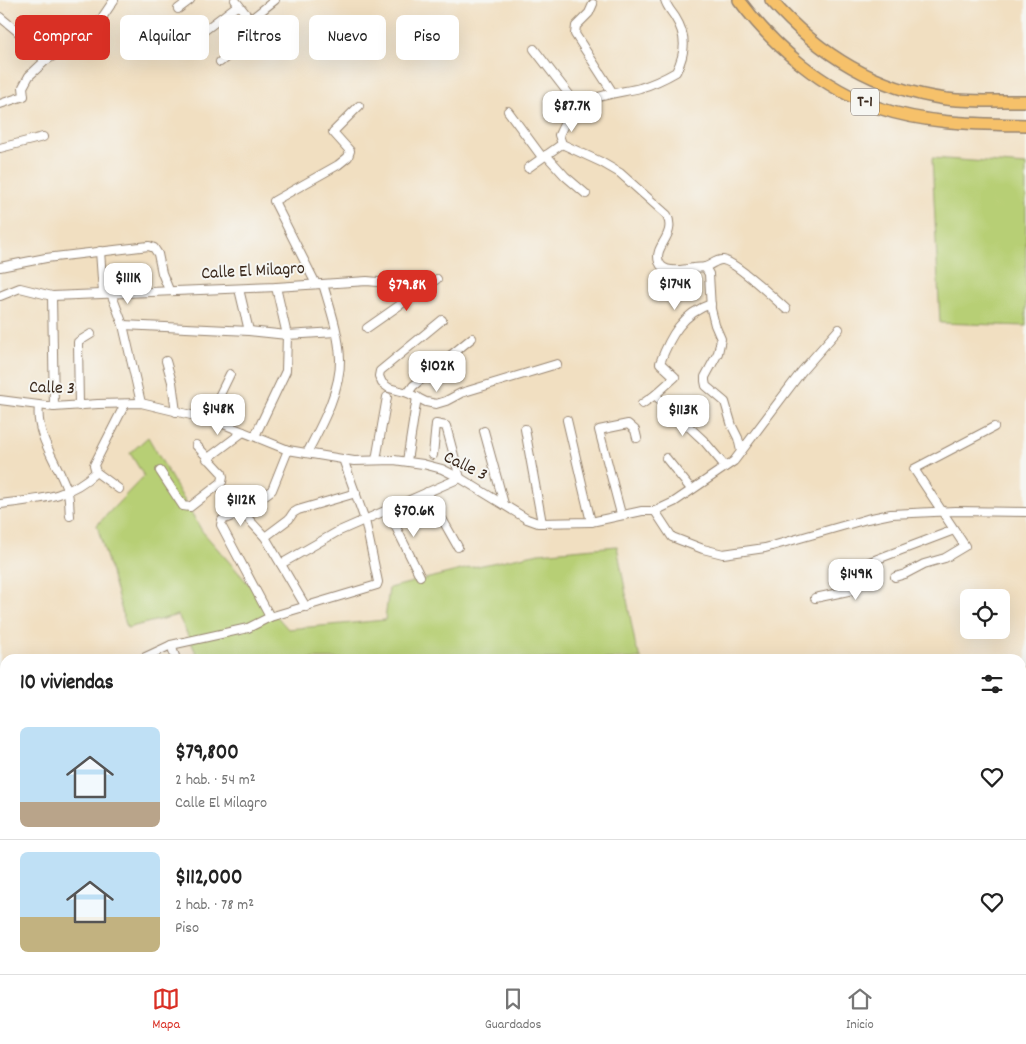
<!DOCTYPE html>
<html lang="es">
<meta charset="utf-8">
<style>
:root{--surface:#fff;--page:#f2f2f2;--text:#222;--muted:#767676;--line:#e0e0e0;--accent:#d93025}
body{margin:0;font-family:Dekko,sans-serif;background:var(--page);color:var(--text);height:100vh;display:flex;flex-direction:column;font-size:19px;white-space:nowrap}
*{box-sizing:border-box;margin:0}
p{font-size:16px;color:var(--muted)}
.icon{flex:none;width:28px;height:28px;fill:none;stroke:currentColor;stroke-width:2;stroke-linecap:round;stroke-linejoin:round}
.map{position:relative;flex:1;overflow:hidden}
.details{position:absolute;left:0px;top:654px;width:1026px;height:321px;display:flex;flex-direction:column;background:var(--surface);border-radius:15px 15px 0 0;box-shadow:0 5px 20px #0002}
.details>*{flex:none}
.guide{position:absolute;left:15px;top:15px;width:500px;height:45px;display:flex;gap:10px}
.tools{position:absolute;left:960px;top:589px;display:grid;gap:10px}
.tools a{display:grid;place-items:center;width:50px;height:50px;border-radius:8px;background:var(--surface);box-shadow:0 5px 20px #0002;font-size:25px}
.price{position:absolute;translate:-50% -42px;padding:0 11px;border-radius:10px;background:#fff;color:#222;font-size:16px;line-height:32px;filter:drop-shadow(0 1px 2px #0008)}
.price::after{content:'';position:absolute;left:50%;top:30px;width:15px;height:11px;margin-left:-8px;background:inherit;clip-path:polygon(0 0,100% 0,50% 100%)}
.price.active{background:var(--accent);color:#fff}
ul{padding:0;list-style:none}
li{display:flex;align-items:center;gap:15px;height:125px;padding:0 20px}
li+li{border-top:1px solid var(--line)}
li span{display:grid;place-items:center;flex:none;width:140px;height:100px;border-radius:8px;color:#555}
li>.icon{margin-inline-start:auto}
span .icon{width:60px;height:60px;fill:#fffc;stroke-width:1}
li b{font-size:21px}
h2{display:flex;justify-content:space-between;align-items:center;height:60px;padding:0 20px;font-size:21px}
.chip{padding:0 18px;border-radius:8px;background:var(--surface);box-shadow:0 5px 20px #0002;font-size:18px;line-height:45px}
.chip.active{background:var(--accent);color:#fff}
.menu{display:flex;justify-content:space-around;align-items:center;height:70px;border-top:1px solid var(--line);background:var(--surface);font-size:14px;color:var(--muted)}
.menu a{display:grid;justify-items:center;gap:2px}
.menu .active{color:var(--accent)}
.map>svg:first-child{display:block}
</style>
<div class="map">
<svg width="1026" height="974" viewBox="0 0 1026 974">
<rect width="100%" height="100%" fill="#f6f6f2"/>
<filter id="ink" filterUnits="userSpaceOnUse"><feTurbulence type="fractalNoise" baseFrequency=".02" numOctaves="2"/><feDisplacementMap in="SourceGraphic" scale="10" xChannelSelector="R" yChannelSelector="G"/><feConvolveMatrix kernelMatrix="1 2 1 2 8 2 1 2 1" color-interpolation-filters="sRGB"/></filter>
<filter id="wash" filterUnits="userSpaceOnUse"><feTurbulence type="fractalNoise" baseFrequency=".0096" numOctaves="4" result="noise"/><feDisplacementMap in="SourceGraphic" scale="20" xChannelSelector="R" yChannelSelector="G"/><feGaussianBlur stdDeviation="1.12" result="paint"/><feColorMatrix in="noise" values="0 0 0 0 0 0 0 0 0 0 0 0 0 0 0 0 0 1.4 0 .05"/><feComposite in="paint" operator="in"/></filter>
<g filter="url(#wash)">
<rect width="100%" height="100%" fill="#f1dfc1"/>
<!-- green -->
<g fill="#b7cf74" stroke="#797c49">
<path d="M932 158 1026 165V326L940 323Z"/>
<path d="M148 437 202 531 288 629 385 620 389 588 473 567 539 553 617 546 636 648 642 659H199L178 615 127 628 97 525 144 476 130 453Z"/>
<path d="M0 809 5 812V881H0Z"/>
<path d="M1021 886 1026 887V974H149L146 970H1021Z"/>
<path d="M0 916 5 953V970H7L8 974H0Z"/>
</g>
<!-- forest -->
<g fill="#91b266" stroke="#666e42">
<path d="M302 970H358L348 974H300Z"/>
<path d="M944 970H1000L1002 974H947Z"/>
</g>
<g fill="none" stroke-linecap="round" stroke-linejoin="round">
<!-- river -->
<g stroke="#44afc2" stroke-width="10">
<path d="M0 826 5 829"/>
<path d="M488 970 492 974"/>
</g>
</g>
</g>
<g filter="url(#ink)">
<g fill="none" stroke-linecap="round" stroke-linejoin="round">
<defs>
<g id="minor">
<path d="M665 0C667 7 671 11 675 17 687 36 686 52 676 72 664 79 653 84 640 88 620 93 587 95 573 111 567 118 563 126 559 135L562 144 601 162 620 173 667 215C677 236 653 246 659 262 664 275 684 269 694 268 698 267 702 268 705 267 712 265 716 259 723 260 736 262 775 299 786 309"/>
<path d="M593 4 589 13 576 26 575 34 613 93"/>
<path d="M178 9 190 0"/>
<path d="M0 17 17 31 45 61"/>
<path d="M250 20 275 0"/>
<path d="M201 33 238 5"/>
<path d="M534 49 578 106"/>
<path d="M220 62 259 31 235 0"/>
<path d="M0 104 24 96 23 87 29 76 45 61 93 31 114 0"/>
<path d="M508 111 542 157"/>
<path d="M0 148 43 137"/>
<path d="M546 155 565 176 586 194"/>
<path d="M528 168 562 144"/>
<path d="M100 251 103 293"/>
<path d="M0 267 46 258 149 246 154 248 158 254 162 273 169 290"/>
<path d="M705 267 709 274 711 309 715 325 721 339 718 353 705 377V381L706 386 725 402 732 426 738 438 741 451"/>
<path d="M316 284 274 201 338 165 348 157 350 151 333 132 359 106"/>
<path d="M111 293 123 325 141 403"/>
<path d="M0 296 20 288 52 296 276 287 367 281 389 283 418 291"/>
<path d="M52 296 54 407"/>
<path d="M442 320 380 371 379 376 382 383 389 388 408 393 426 402 436 404 446 401 461 393 557 364"/>
<path d="M123 325 249 331 239 289"/>
<path d="M367 328 437 279"/>
<path d="M249 331 287 335 336 332"/>
<path d="M166 361 172 382 176 412"/>
<path d="M408 393 413 386 472 338"/>
<path d="M655 395 704 441 725 466"/>
<path d="M0 400 54 407 98 404 141 403 216 421 288 450 354 461 394 460 423 464 442 469 460 478 527 519 538 523 591 522 642 511H655L674 502 734 461 802 371 839 329"/>
<path d="M642 404 655 395 675 377 660 363C670 336 683 313 711 304"/>
<path d="M39 406C35 436 58 463 67 490 70 497 69 508 70 516"/>
<path d="M79 406 78 342 91 334"/>
<path d="M208 419 230 374"/>
<path d="M567 420 591 522"/>
<path d="M525 429 542 523"/>
<path d="M484 431 504 504"/>
<path d="M255 436 286 371 287 335 276 287"/>
<path d="M288 450 272 490 242 512 265 537 306 607"/>
<path d="M307 453C321 426 341 390 340 359 339 333 330 308 323 284"/>
<path d="M666 458 691 489"/>
<path d="M207 459 243 432"/>
<path d="M376 460 387 397"/>
<path d="M407 461 417 397"/>
<path d="M160 471 183 506 190 507 222 482 223 477 222 473 196 445"/>
<path d="M119 489 96 472 94 465 125 404"/>
<path d="M427 492 458 547"/>
<path d="M0 504C37 499 68 499 96 472"/>
<path d="M387 509 420 576"/>
<path d="M655 511 672 537 703 549 723 554 765 548 867 519 891 514 955 511 1026 512"/>
<path d="M242 512 222 520 221 525 270 617"/>
<path d="M621 514 599 430 628 424 635 430 637 438"/>
<path d="M265 537 289 519 293 513 298 510 356 493"/>
<path d="M281 564 337 532 460 478 446 426 436 424 433 455"/>
<path d="M895 577 905 574 924 564 945 558 965 546 914 469 994 427"/>
<path d="M815 598 853 590 859 576V566L954 530"/>
<path d="M171 645 176 659"/>
<path d="M141 659 171 645 248 628 270 617 377 585 378 582 365 520 343 459"/>
<path d="M0 685 5 695"/>
<path d="M1021 716 1026 712"/>
<path d="M0 720 5 712"/>
</g>
<path id="major" d="M137 970 141 974"/>
<g id="highway">
<path d="M739 0C774 47 822 88 879 108 926 124 977 124 1026 125"/>
<path d="M771 0C818 54 874 89 946 99 973 102 999 101 1026 101"/>
<path d="M1021 673H1026"/>
<path d="M1021 694H1026"/>
<path d="M61 970 62 974"/>
</g>
</defs>
<!-- minor casing -->
<use href="#minor" stroke="#968470" stroke-width="10"/>
<!-- major casing -->
<use href="#major" stroke="#968470" stroke-width="12"/>
<!-- highway casing -->
<use href="#highway" stroke="#968470" stroke-width="14"/>
<!-- minor -->
<use href="#minor" stroke="#fff" stroke-width="8"/>
<!-- major -->
<use href="#major" stroke="#f6c16b" stroke-width="10"/>
<!-- highway -->
<use href="#highway" stroke="#f6c16b" stroke-width="11"/>
</g>
</g>
<g text-anchor="middle" dominant-baseline="central" stroke-width="4" stroke-linejoin="round" paint-order="stroke">
<!-- shield labels -->
<rect fill="#f6f6f2" stroke="#73675e" stroke-width="1" x="851" y="88.5" width="28" height="27" rx="4"/>
<g font-size="16" font-weight="bold" fill="#3b2a1e">
<text x="865" y="102">T-1</text>
</g>
<!-- street labels -->
<g font-size="18" fill="#3b2a1e" stroke="#f6f6f2">
<text transform="translate(253 272) rotate(-3)">Calle El Milagro</text>
<text transform="translate(52 389) rotate(2)">Calle 3</text>
<text transform="translate(465 467) rotate(26)">Calle 3</text>
</g>
</g>
</svg>
<div class="tools">
<a><svg class="icon" aria-label="locate" viewBox="0 0 24 24"><circle cx="12" cy="12" r="6"/><path d="M12 2v4M12 18v4M2 12h4M18 12h4"/></svg></a>
</div>
<b class="price" style="left:572px;top:133px">$87.7K</b>
<b class="price" style="left:128px;top:305px">$111K</b>
<b class="price" style="left:675px;top:311px">$174K</b>
<b class="price active" style="left:407px;top:312px">$79.8K</b>
<b class="price" style="left:437px;top:393px">$102K</b>
<b class="price" style="left:218px;top:436px">$148K</b>
<b class="price" style="left:683px;top:437px">$113K</b>
<b class="price" style="left:241px;top:527px">$112K</b>
<b class="price" style="left:414px;top:538px">$70.6K</b>
<b class="price" style="left:856px;top:601px">$149K</b>
<div class="guide">
<a class="chip active">Comprar</a>
<a class="chip">Alquilar</a>
<a class="chip">Filtros</a>
<a class="chip">Nuevo</a>
<a class="chip">Piso</a>
</div>
<section class="details">
<h2>10 viviendas<svg class="icon" aria-label="filters" viewBox="0 0 24 24"><path d="M4 7h16M4 17h16"/><circle cx="9" cy="7" r="2"/><circle cx="15" cy="17" r="2"/></svg></h2>
<ul>
<li><span style="background:linear-gradient(#bfe0f5 75%,#b9a48a 0)"><svg class="icon" aria-label="home" viewBox="0 0 24 24"><path d="M3 11l9-7 9 7M6 9v11h12V9"/></svg></span><div><b>$79,800</b><p>2 hab. · 54 m²</p><p>Calle El Milagro</p></div><svg class="icon" aria-label="heart" viewBox="0 0 24 24"><path d="M12 20l-8-8c-3-5 5-10 8-4 3-6 11-1 8 4z"/></svg></li>
<li><span style="background:linear-gradient(#bfe0f5 65%,#c2b280 0)"><svg class="icon" aria-label="home" viewBox="0 0 24 24"><path d="M3 11l9-7 9 7M6 9v11h12V9"/></svg></span><div><b>$112,000</b><p>2 hab. · 78 m²</p><p>Piso</p></div><svg class="icon" aria-label="heart" viewBox="0 0 24 24"><path d="M12 20l-8-8c-3-5 5-10 8-4 3-6 11-1 8 4z"/></svg></li>
</ul>
</section>
</div>
<nav class="menu">
<a class="active"><svg class="icon" aria-label="map" viewBox="0 0 24 24"><path d="M3 6l6-2 6 2 6-2v14l-6 2-6-2-6 2zM9 4v14M15 6v14"/></svg>Mapa</a>
<a><svg class="icon" aria-label="saved" viewBox="0 0 24 24"><path d="M7 4h10v16l-5-4-5 4z"/></svg>Guardados</a>
<a><svg class="icon" aria-label="home" viewBox="0 0 24 24"><path d="M3 11l9-7 9 7M6 9v11h12V9"/></svg>Inicio</a>
</nav>
